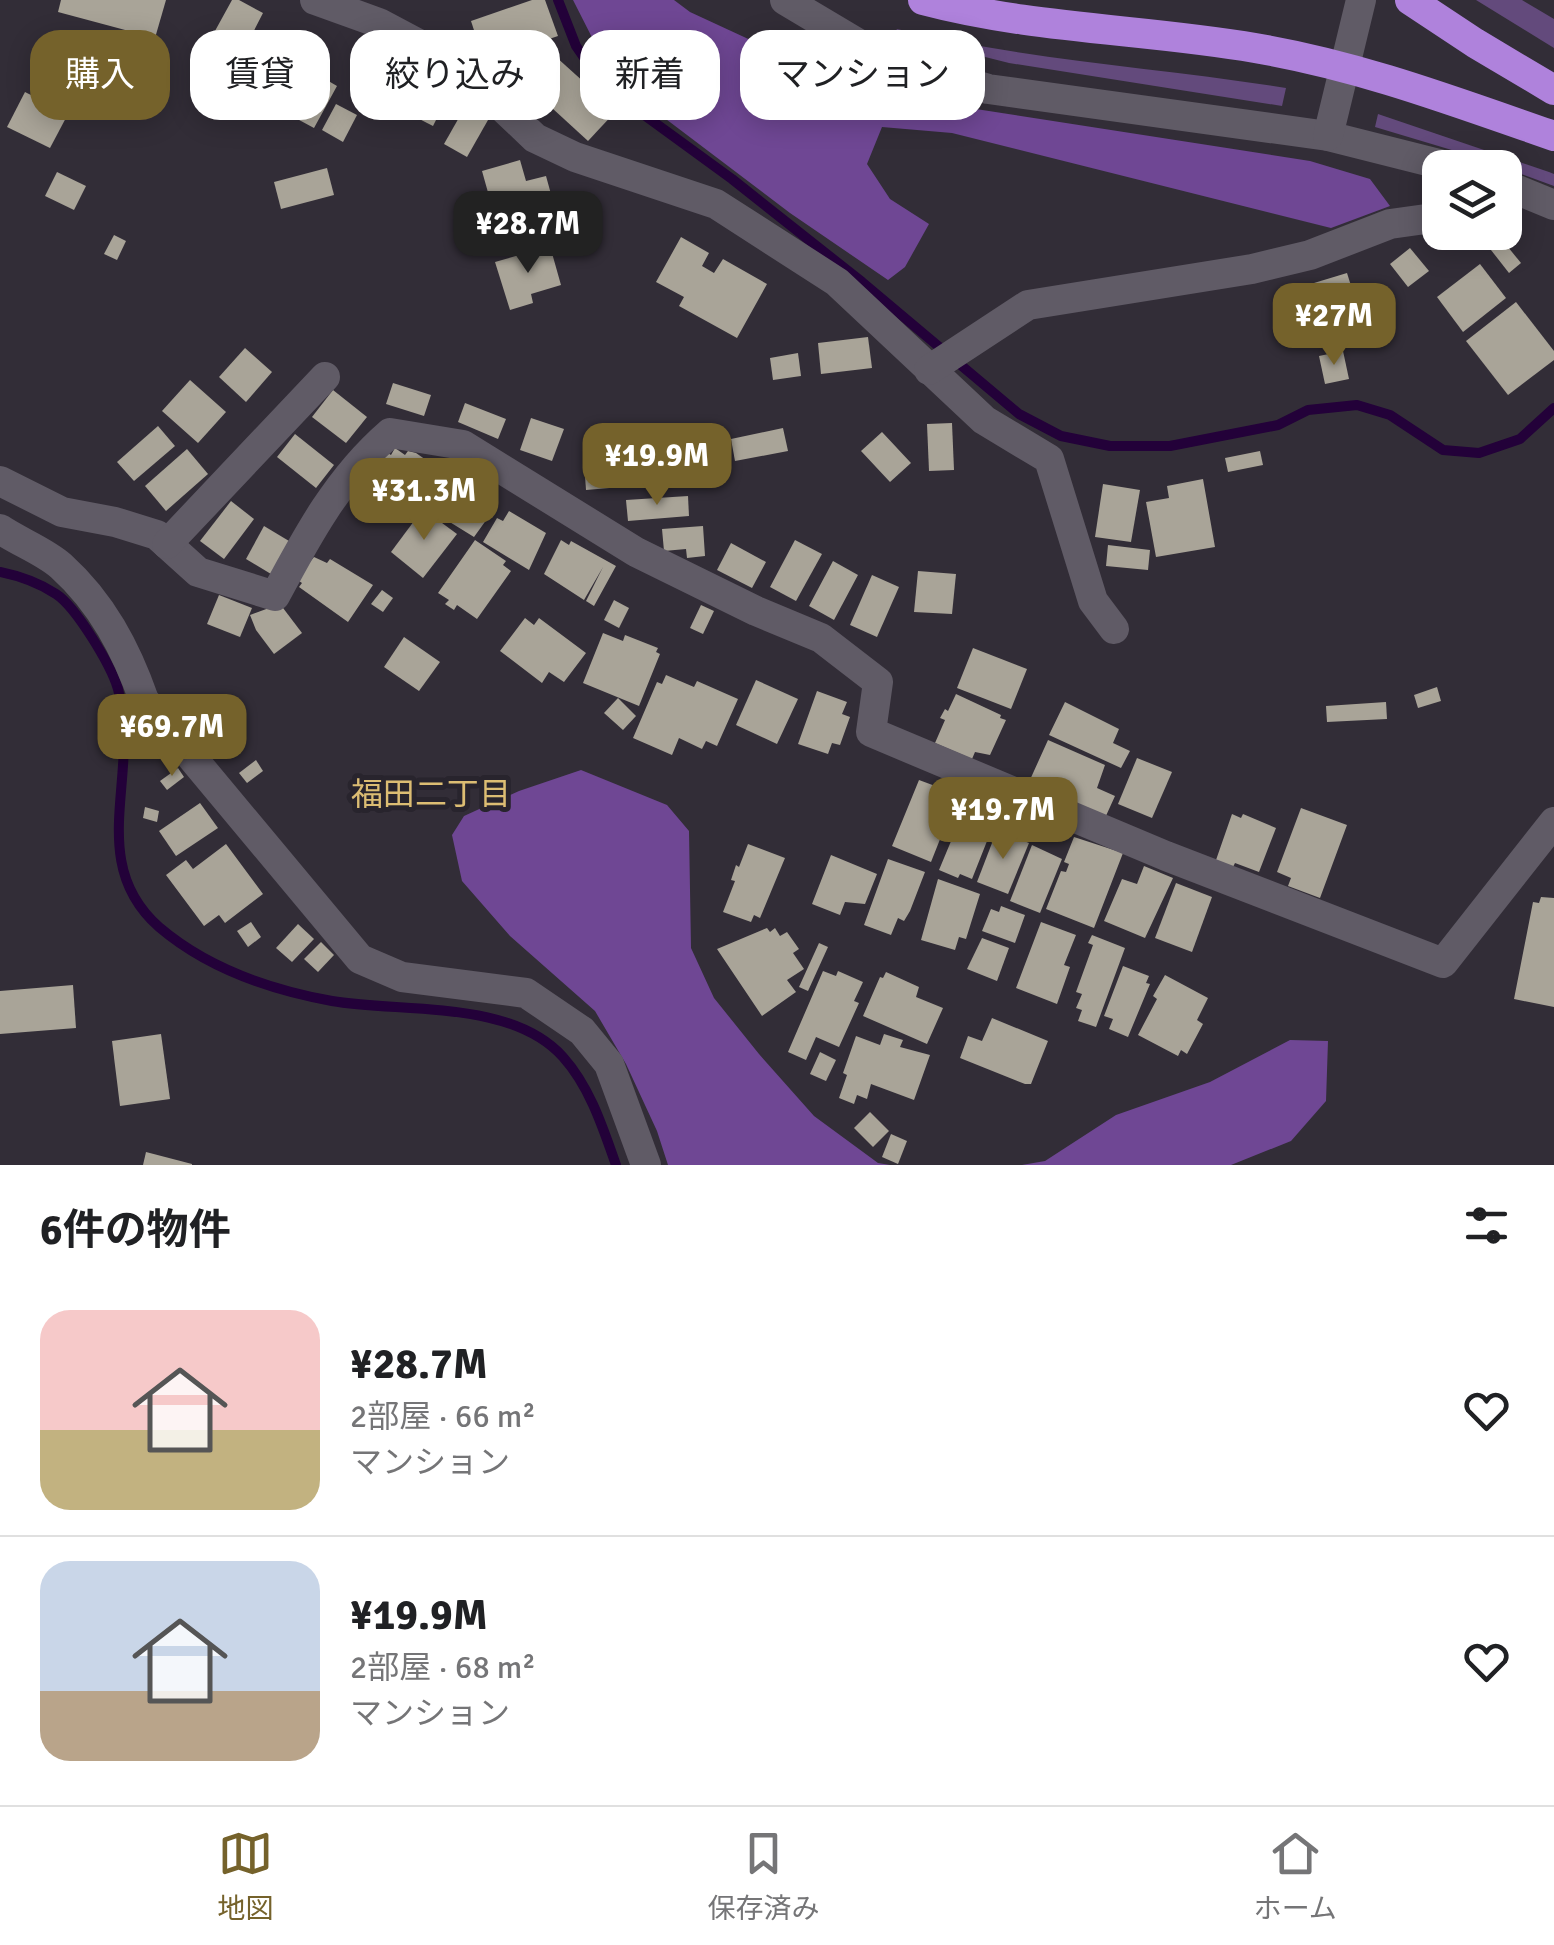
<!DOCTYPE html>
<html lang="ja">
<meta charset="utf-8">
<style>
:root{--surface:#fff;--page:#f6f6f6;--text:#202124;--muted:#757577;--line:#e0e0e0;--accent:#75622b}
body{margin:0;font-family:Signika,"Noto Sans JP",sans-serif;background:var(--page);color:var(--text);height:100vh;display:flex;flex-direction:column;font-size:38px;white-space:nowrap}
*{box-sizing:border-box;margin:0}
p{font-size:32px;color:var(--muted)}
.icon{flex:none;width:55px;height:55px;fill:none;stroke:currentColor;stroke-width:2;stroke-linecap:round;stroke-linejoin:round}
.map{position:relative;height:1165px;overflow:hidden}
.sheet{display:flex;flex-direction:column;background:var(--surface);flex:1}
.sheet>*{flex:none}
.hud{position:absolute;left:30px;top:30px;width:1000px;height:90px;display:flex;gap:20px}
.fabs{position:absolute;left:1422px;top:150px;display:grid;gap:20px}
.fabs a{display:grid;place-items:center;width:100px;height:100px;border-radius:20px;background:var(--surface);box-shadow:0 5px 25px #0003;font-size:50px}
.price{position:absolute;translate:-50% -85px;padding:0 22px;border-radius:20px;background:var(--accent);color:#fff;font-size:32px;line-height:65px;filter:drop-shadow(0 2px 5px #0008)}
.price::after{content:'';position:absolute;left:50%;top:60px;width:30px;height:22px;margin-left:-15px;background:inherit;clip-path:polygon(0 0,100% 0,50% 100%)}
.price.selected{background:#222;color:#fff}
ul{padding:0;list-style:none}
li{display:flex;align-items:center;gap:30px;height:250px;padding:0 40px}
li+li{border-top:2px solid var(--line)}
li span{display:grid;place-items:center;flex:none;width:280px;height:200px;border-radius:30px;color:#555}
li>.icon{margin-inline-start:auto}
span .icon{width:120px;height:120px;fill:#fffc;stroke-width:1}
li b{font-size:42px}
h2{display:flex;justify-content:space-between;align-items:center;height:120px;padding:0 40px;font-size:42px}
.tag{padding:0 35px;border-radius:30px;background:var(--surface);box-shadow:0 5px 25px #0003;font-size:35px;line-height:90px}
.tag.selected{background:var(--accent);color:#fff}
.tabs{display:flex;justify-content:space-around;align-items:center;height:140px;border-top:2px solid var(--line);background:var(--surface);font-size:28px;color:var(--muted)}
.tabs a{display:grid;justify-items:center;gap:5px}
.tabs .selected{color:var(--accent)}
.map>svg:first-child{display:block}
</style>
<div class="map">
<svg width="1554" height="1165" viewBox="0 0 1554 1165">
<rect width="100%" height="100%" fill="#322d37"/>
<!-- green -->
<g fill="#634a7c">
<path d="M1476 0H1522L1554 19V48Z"/>
<path d="M897 29C1025 60 1156 67 1286 88L1282 106 1009 63 894 34Z"/>
<path d="M1378 114 1549 172 1554 174V186L1475 157 1375 127Z"/>
</g>
<!-- forest -->
<g fill="#6f4794">
<path d="M573 0H674L690 12 848 85 963 107 1310 161 1370 179 1390 206 1331 228 952 133 882 127 867 164 890 199 929 224 905 267 888 280 790 213 650 107 608 69Z"/>
<path d="M581 770 667 805 689 831 691 948 714 998 759 1054 814 1116 878 1163 890 1165H668L657 1131 626 1064 595 1011 510 936 462 881 452 835 464 816 519 791Z"/>
<path d="M1290 1040 1328 1041 1326 1101 1291 1141 1231 1165H1022L1045 1161 1116 1115 1210 1082Z"/>
</g>
<g fill="none" stroke-linecap="round" stroke-linejoin="round">
<!-- stream -->
<g stroke="#230139" stroke-width="10">
<path d="M558 0 576 46 603 85 732 179 862 282 1019 414 1061 436 1110 446H1170L1278 425 1308 410 1357 405 1390 415 1443 450 1479 453 1520 439 1554 408"/>
<path d="M0 572C20 576 39 583 56 594 76 607 111 665 118 689 122 704 124 726 124 741 124 807 99 874 159 927 207 968 271 990 332 1001 402 1013 511 999 563 1057 590 1087 603 1128 616 1165"/>
</g>
</g>
<!-- building -->
<g fill="#a9a498">
<path d="M61 0H166L155 38 58 12Z"/>
<path d="M232 0H239L263 13 240 58 263 70 249 95 211 74 214 68 199 60Z"/>
<path d="M532 0H545L558 36 484 61 471 21Z"/>
<path d="M293 43 321 58 313 72 337 86 314 128 262 100Z"/>
<path d="M387 54 398 58 383 100 372 96Z"/>
<path d="M555 56 616 111 588 141 528 86Z"/>
<path d="M94 64 133 71 128 100 89 93Z"/>
<path d="M407 76 448 96 433 126 392 105Z"/>
<path d="M25 92 68 114 50 148 7 127Z"/>
<path d="M336 104 357 115 343 142 322 130Z"/>
<path d="M465 107 488 120 467 157 444 144Z"/>
<path d="M520 160 526 181 546 176 554 205 496 221 482 171Z"/>
<path d="M327 168 334 195 281 209 274 182Z"/>
<path d="M57 172 86 186 74 210 45 196Z"/>
<path d="M114 235 126 241 117 260 104 254Z"/>
<path d="M681 237 709 253 702 266 714 273 723 259 767 284 737 338 679 306 684 297 656 282Z"/>
<path d="M1503 241 1521 263 1509 273 1491 250Z"/>
<path d="M550 246 561 285 531 294 533 303 510 310 495 262Z"/>
<path d="M1410 248 1429 271 1408 287 1390 264Z"/>
<path d="M1480 264 1506 298 1463 332 1437 297Z"/>
<path d="M1347 273 1365 330 1331 340 1314 283Z"/>
<path d="M1516 302 1554 351V360L1508 395 1466 341Z"/>
<path d="M868 337 872 368 821 374 818 343Z"/>
<path d="M245 348 272 372 246 402 219 377Z"/>
<path d="M1343 351 1349 379 1325 384 1319 356Z"/>
<path d="M798 353 801 376 773 380 770 358Z"/>
<path d="M190 380 226 412 198 443 162 411Z"/>
<path d="M393 383 431 395 424 416 386 404Z"/>
<path d="M333 390 367 417 346 443 312 417Z"/>
<path d="M465 403 506 419 498 439 458 422Z"/>
<path d="M531 418 564 429 552 461 520 450Z"/>
<path d="M952 423 954 470 929 471 927 424Z"/>
<path d="M158 426 175 446 134 481 117 462Z"/>
<path d="M783 428 788 451 735 461 731 439Z"/>
<path d="M698 430 699 443H706L708 477 638 481 636 434Z"/>
<path d="M882 432 911 463 890 482 861 451Z"/>
<path d="M295 434 334 465 316 488 277 457Z"/>
<path d="M618 444 621 487 586 490 583 446Z"/>
<path d="M395 448 405 455 408 451 416 453 439 469 427 487 423 484 413 499 373 470 386 452 391 455Z"/>
<path d="M187 449 208 474 166 511 145 486Z"/>
<path d="M1260 451 1263 465 1228 472 1225 458Z"/>
<path d="M466 463 493 484 479 503 492 512 474 537 427 508 454 468 459 471Z"/>
<path d="M1203 479 1215 547 1156 557 1146 502 1169 498 1167 486Z"/>
<path d="M1103 484 1140 490 1131 542 1095 537Z"/>
<path d="M688 496 689 516 628 521 626 500Z"/>
<path d="M231 501 254 519 224 559 200 541Z"/>
<path d="M423 509 457 534 423 578 391 552Z"/>
<path d="M509 511 546 533 529 570 483 542 497 518 503 521Z"/>
<path d="M264 526 289 541 271 574 246 559Z"/>
<path d="M703 526 705 556 687 558 686 549 664 551 662 529Z"/>
<path d="M475 540 506 561 503 565 511 571 477 619 457 605 454 610 445 604 449 600 438 593Z"/>
<path d="M561 540 569 545 571 541 616 566 594 606 586 601 603 567 584 600 544 574Z"/>
<path d="M795 540 822 554 796 601 770 587Z"/>
<path d="M731 543 766 562 752 588 717 570Z"/>
<path d="M1108 545 1150 550 1148 570 1106 566Z"/>
<path d="M314 557 327 563 330 559 373 585 348 622 299 587 302 583 296 579Z"/>
<path d="M833 561 858 575 834 620 809 606Z"/>
<path d="M918 571 956 574 952 614 914 612Z"/>
<path d="M872 575 899 587 877 637 850 625Z"/>
<path d="M382 590 393 598 383 612 371 604Z"/>
<path d="M219 595 252 608 240 637 207 624Z"/>
<path d="M614 600 629 608 619 628 604 620Z"/>
<path d="M280 604 302 633 274 654 256 630 250 615Z"/>
<path d="M701 605 714 611 703 634 690 628Z"/>
<path d="M525 618 534 625 539 618 586 653 564 682 549 672 542 683 500 651Z"/>
<path d="M603 633 623 641 625 635 658 648 656 652 660 654 639 706 583 683Z"/>
<path d="M404 637 440 662 419 691 384 667Z"/>
<path d="M973 648 1027 669 1011 709 957 688Z"/>
<path d="M666 675 694 687 697 681 738 699 717 746 706 741 702 749 679 738 672 755 633 738 657 682 662 684Z"/>
<path d="M756 680 798 699 777 744 736 725Z"/>
<path d="M1437 687 1441 701 1418 708 1414 695Z"/>
<path d="M817 691 847 702 842 714 850 717 840 745 832 743 828 754 798 744Z"/>
<path d="M956 694 1001 715 1000 718 1006 720 990 755 975 752 972 759 935 743 945 720 940 718 945 709 948 711Z"/>
<path d="M618 698 636 716 623 730 604 713Z"/>
<path d="M1065 702 1119 729 1113 743 1130 751 1121 768 1049 735Z"/>
<path d="M1386 702 1387 719 1327 722 1326 706Z"/>
<path d="M1048 740 1105 765 1097 788 1115 796 1105 818 1029 782Z"/>
<path d="M1137 758 1172 772 1152 818 1118 804Z"/>
<path d="M256 760 263 771 247 783 239 773Z"/>
<path d="M178 768 184 777 167 790 160 781Z"/>
<path d="M919 780 946 790 942 799 954 804 931 862 892 846Z"/>
<path d="M200 803 218 828 176 856 159 831Z"/>
<path d="M145 807 159 811 157 822 143 818Z"/>
<path d="M1301 808 1347 825 1320 898 1288 886 1291 878 1277 872Z"/>
<path d="M1232 814 1241 818 1243 814 1276 828 1259 872 1235 863 1233 867 1216 860Z"/>
<path d="M959 822 991 831 972 879 960 874 958 878 939 870Z"/>
<path d="M997 830 1029 843 1008 894 977 882Z"/>
<path d="M1074 837 1123 853 1094 928 1046 909 1061 871 1066 872 1069 864 1064 862Z"/>
<path d="M226 844 263 894 225 923 219 915 204 926 166 875 186 860 193 869Z"/>
<path d="M748 844 785 858 760 918 754 915 751 922 723 912 735 881 731 880 736 865 739 867Z"/>
<path d="M1032 845 1062 859 1040 913 1010 901Z"/>
<path d="M831 855 877 874 865 904 845 902 840 915 812 904Z"/>
<path d="M888 859 925 872 910 911 904 921 898 918 891 935 864 925Z"/>
<path d="M1144 866 1173 878 1145 938 1104 921 1122 879 1137 884Z"/>
<path d="M938 879 980 894 966 939 959 937 955 950 921 940Z"/>
<path d="M1176 883 1212 897 1192 952 1155 938Z"/>
<path d="M1541 897 1554 898V1007L1514 999 1533 902 1539 903Z"/>
<path d="M1001 906 1025 915 1015 943 982 931 991 909 999 912Z"/>
<path d="M251 922 261 937 248 947 237 931Z"/>
<path d="M1041 922 1076 935 1064 965 1070 967 1057 1004 1016 988Z"/>
<path d="M298 924 314 939 292 962 276 948Z"/>
<path d="M767 928 770 932 775 928 780 936 787 932 799 949 793 953 804 969 787 980 796 992 762 1016 717 949Z"/>
<path d="M1092 935 1125 948 1096 1027 1078 1021 1082 1010 1076 1008 1082 994 1076 992 1093 945 1088 943Z"/>
<path d="M982 938 1009 948 997 981 967 969Z"/>
<path d="M321 942 334 955 318 972 304 959Z"/>
<path d="M819 943 828 947 808 991 799 987Z"/>
<path d="M1123 966 1149 976 1146 983 1150 984 1128 1037 1109 1029 1113 1019 1104 1016Z"/>
<path d="M823 971 836 976 838 971 863 982 854 1001 859 1003 839 1047 816 1037 806 1060 788 1052Z"/>
<path d="M886 972 919 987 916 997 943 1008 927 1044 863 1016 880 977 883 978Z"/>
<path d="M1165 975 1208 998 1197 1020 1203 1024 1187 1054 1181 1050 1178 1056 1138 1035 1157 999 1153 996Z"/>
<path d="M73 985 76 1028 0 1034V991Z"/>
<path d="M992 1018 1048 1041 1031 1084H1025L960 1058 968 1036 982 1041Z"/>
<path d="M161 1034 170 1099 120 1106 112 1041Z"/>
<path d="M884 1034 903 1040 900 1047 930 1055 914 1100 871 1084 867 1099 857 1095 854 1104 839 1098 847 1075 843 1073 856 1036 880 1045Z"/>
<path d="M820 1052 836 1060 826 1081 810 1074Z"/>
<path d="M870 1112 889 1131 873 1147 854 1128Z"/>
<path d="M891 1134 907 1141 898 1164 882 1157Z"/>
<path d="M146 1152 192 1164V1165H143Z"/>
</g>
<g fill="none" stroke-linecap="round" stroke-linejoin="round">
<!-- street -->
<g stroke="#605b66" stroke-width="30">
<path d="M315 0 379 23 458 65 535 138 575 157 716 204 837 282 984 420 1049 459 1093 601 1114 629"/>
<path d="M785 0 857 43 897 62 988 89 1328 136 1455 168"/>
<path d="M1328 136 1361 0"/>
<path d="M1505 185 1554 205"/>
<path d="M929 370 1028 305 1252 269 1310 255 1390 224 1440 217"/>
<path d="M0 481 62 512 115 522 157 535 198 572 275 596C307 536 338 478 390 433L463 445 636 552 756 611 821 638 878 682 871 732 1166 856 1443 963 1554 822"/>
<path d="M0 529C19 542 44 551 61 566 102 603 126 649 144 700L360 959 402 977 526 993 582 1031 609 1064 646 1165"/>
<path d="M167 544 325 377"/>
</g>
<!-- highway -->
<g stroke="#af82dc" stroke-width="30">
<path d="M923 0C1032 29 1145 29 1255 48 1358 65 1456 102 1554 136"/>
<path d="M1410 0 1475 43 1554 90"/>
</g>
</g>
<g text-anchor="middle" dominant-baseline="central" stroke-width="10" stroke-linejoin="round" paint-order="stroke">
<!-- neighbourhood labels -->
<g font-size="32" fill="#dcbd73" stroke="#28242d">
<text x="431" y="794">福田二丁目</text>
</g>
</g>
</svg>
<div class="fabs">
<a><svg class="icon" aria-label="layers" viewBox="0 0 24 24"><path d="M12 4l9 5-9 5-9-5zM3 14l9 5 9-5"/></svg></a>
</div>
<b class="price selected" style="left:528px;top:276px">¥28.7M</b>
<b class="price" style="left:1334px;top:368px">¥27M</b>
<b class="price" style="left:657px;top:508px">¥19.9M</b>
<b class="price" style="left:424px;top:543px">¥31.3M</b>
<b class="price" style="left:172px;top:779px">¥69.7M</b>
<b class="price" style="left:1003px;top:862px">¥19.7M</b>
<div class="hud">
<a class="tag selected">購入</a>
<a class="tag">賃貸</a>
<a class="tag">絞り込み</a>
<a class="tag">新着</a>
<a class="tag">マンション</a>
</div>
</div>
<section class="sheet">
<h2>6件の物件<svg class="icon" aria-label="filters" viewBox="0 0 24 24"><path d="M4 7h16M4 17h16"/><circle cx="9" cy="7" r="2"/><circle cx="15" cy="17" r="2"/></svg></h2>
<ul>
<li><span style="background:linear-gradient(#f6c9c9 60%,#c2b280 0)"><svg class="icon" aria-label="home" viewBox="0 0 24 24"><path d="M3 11l9-7 9 7M6 9v11h12V9"/></svg></span><div><b>¥28.7M</b><p>2部屋 · 66 m²</p><p>マンション</p></div><svg class="icon" aria-label="heart" viewBox="0 0 24 24"><path d="M12 20l-8-8c-3-5 5-10 8-4 3-6 11-1 8 4z"/></svg></li>
<li><span style="background:linear-gradient(#c9d6e8 65%,#b9a48a 0)"><svg class="icon" aria-label="home" viewBox="0 0 24 24"><path d="M3 11l9-7 9 7M6 9v11h12V9"/></svg></span><div><b>¥19.9M</b><p>2部屋 · 68 m²</p><p>マンション</p></div><svg class="icon" aria-label="heart" viewBox="0 0 24 24"><path d="M12 20l-8-8c-3-5 5-10 8-4 3-6 11-1 8 4z"/></svg></li>
</ul>
</section>
<nav class="tabs">
<a class="selected"><svg class="icon" aria-label="map" viewBox="0 0 24 24"><path d="M3 6l6-2 6 2 6-2v14l-6 2-6-2-6 2zM9 4v14M15 6v14"/></svg>地図</a>
<a><svg class="icon" aria-label="saved" viewBox="0 0 24 24"><path d="M7 4h10v16l-5-4-5 4z"/></svg>保存済み</a>
<a><svg class="icon" aria-label="home" viewBox="0 0 24 24"><path d="M3 11l9-7 9 7M6 9v11h12V9"/></svg>ホーム</a>
</nav>
